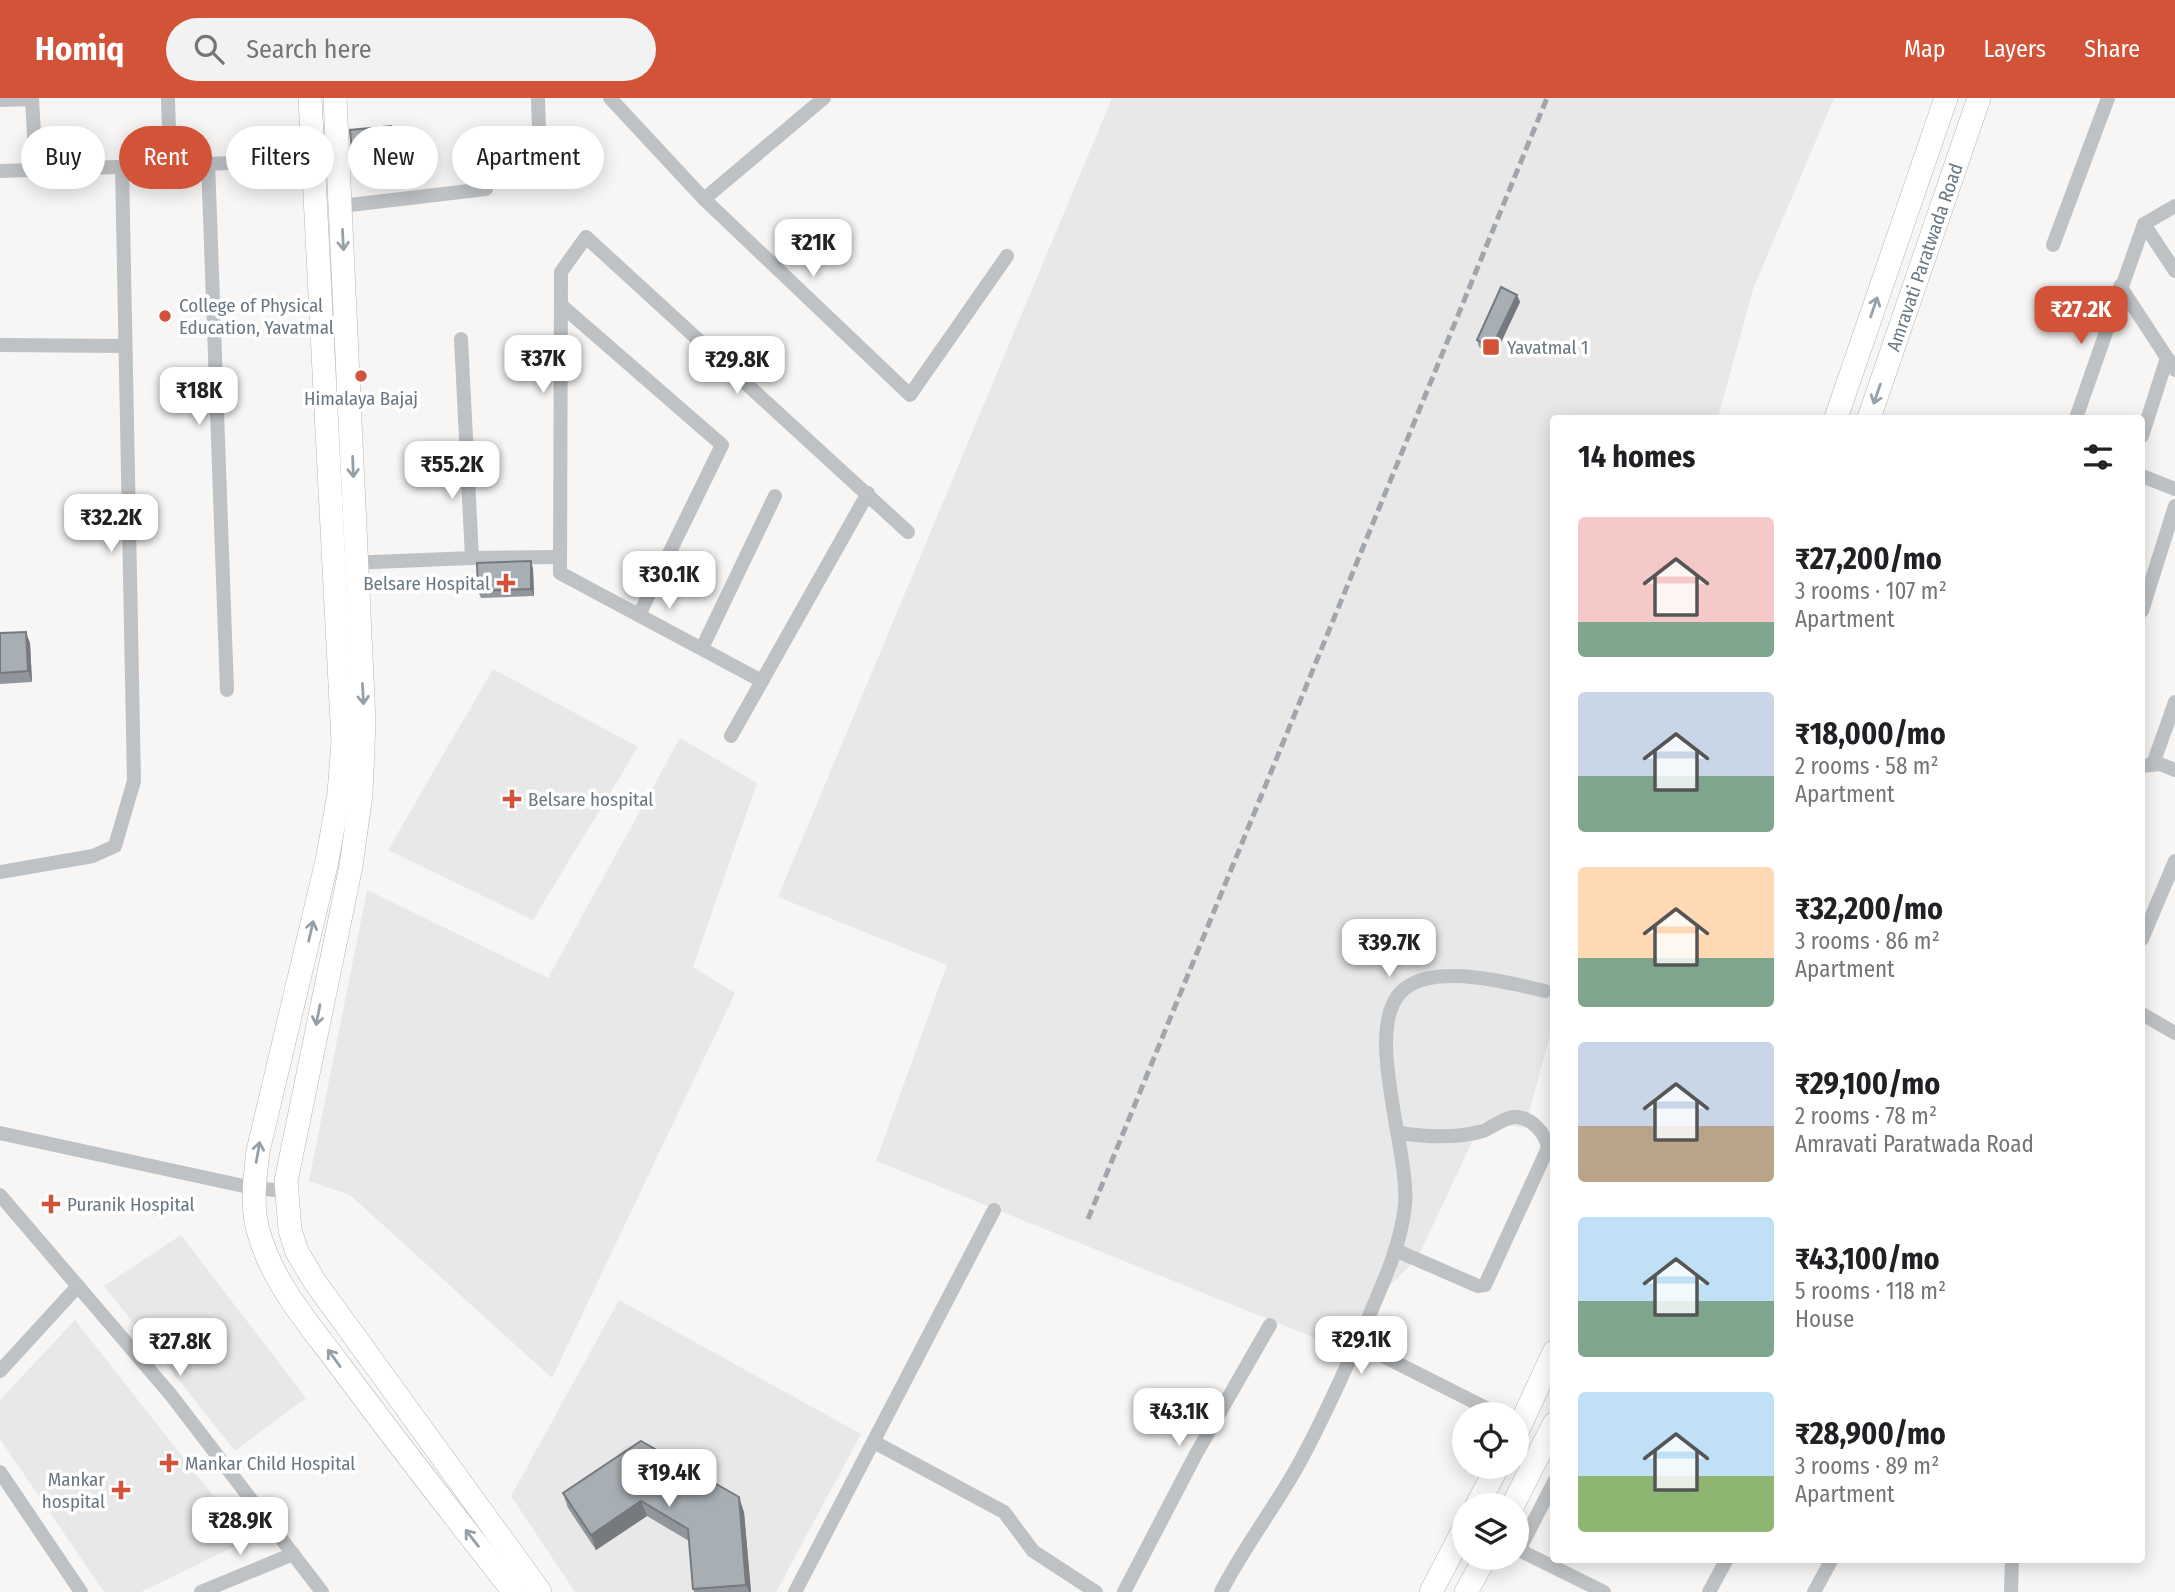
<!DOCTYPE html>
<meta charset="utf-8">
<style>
:root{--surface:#fff;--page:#f2f2f2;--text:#202124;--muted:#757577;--accent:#d25338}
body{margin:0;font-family:"Fira Sans Condensed",sans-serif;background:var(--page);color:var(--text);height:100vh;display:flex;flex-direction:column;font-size:26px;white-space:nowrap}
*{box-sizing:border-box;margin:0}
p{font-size:23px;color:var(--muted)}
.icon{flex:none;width:38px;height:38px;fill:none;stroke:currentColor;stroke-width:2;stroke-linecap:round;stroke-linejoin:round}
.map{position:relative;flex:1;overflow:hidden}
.details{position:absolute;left:1550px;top:317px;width:595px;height:1148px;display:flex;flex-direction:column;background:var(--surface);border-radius:7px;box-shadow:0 4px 18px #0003}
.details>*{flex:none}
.banner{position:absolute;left:21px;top:28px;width:665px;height:63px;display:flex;gap:14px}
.fabs{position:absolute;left:1452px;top:1304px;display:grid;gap:14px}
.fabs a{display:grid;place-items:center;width:77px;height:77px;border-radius:50%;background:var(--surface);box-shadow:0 4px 18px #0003;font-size:35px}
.price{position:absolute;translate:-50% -60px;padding:0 16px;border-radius:14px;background:#fff;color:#222;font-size:23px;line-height:46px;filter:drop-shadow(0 2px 4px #0008)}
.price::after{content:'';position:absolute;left:50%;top:42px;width:21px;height:16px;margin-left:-10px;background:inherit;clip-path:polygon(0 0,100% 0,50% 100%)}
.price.current{background:var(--accent);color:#fff}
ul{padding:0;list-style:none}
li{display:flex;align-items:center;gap:21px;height:175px;padding:0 28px}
li span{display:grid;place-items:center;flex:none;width:196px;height:140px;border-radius:7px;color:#555}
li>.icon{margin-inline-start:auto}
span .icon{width:84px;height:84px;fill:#fffc;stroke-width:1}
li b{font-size:30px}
h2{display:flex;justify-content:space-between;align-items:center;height:84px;padding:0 28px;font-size:30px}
.pill{padding:0 24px;border-radius:32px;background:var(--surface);box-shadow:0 4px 18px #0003;font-size:24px;line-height:63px}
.pill.current{background:var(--accent);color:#fff}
header{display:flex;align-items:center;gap:42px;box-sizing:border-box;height:98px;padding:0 35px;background:var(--accent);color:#fff}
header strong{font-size:33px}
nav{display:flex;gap:38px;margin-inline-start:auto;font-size:24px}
.search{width:490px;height:63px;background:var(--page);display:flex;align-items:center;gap:18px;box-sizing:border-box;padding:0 24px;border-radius:38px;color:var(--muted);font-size:26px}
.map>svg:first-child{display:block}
</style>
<header>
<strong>Homiq</strong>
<div class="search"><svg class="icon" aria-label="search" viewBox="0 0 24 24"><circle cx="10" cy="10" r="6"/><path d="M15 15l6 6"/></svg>Search here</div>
<nav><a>Map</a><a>Layers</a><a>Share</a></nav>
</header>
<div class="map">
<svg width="2175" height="1494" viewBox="0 0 2175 1494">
<rect width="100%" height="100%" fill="#f7f6f4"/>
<!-- built -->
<g fill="#e7e8e7">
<path d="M1112 0H1834L1753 191 1718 320H1554V923L1527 1022 1541 1032 1482 1023 1417 1161 1330 1246 876 1063 947 867 778 799Z"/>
<path d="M493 571 638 649 533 822 388 752Z"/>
<path d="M680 640 757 685 693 869 735 895 552 1280 350 1097 309 1083 367 792 548 880Z"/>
<path d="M181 1137 306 1300 235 1353 104 1188Z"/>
<path d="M619 1202 861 1336 776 1494H575L511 1398Z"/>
<path d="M75 1222 248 1442 141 1494H104L0 1341V1302Z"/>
</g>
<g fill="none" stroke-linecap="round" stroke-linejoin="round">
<defs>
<g id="primary">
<path d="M310 0 343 644 339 696 327 763 258 1053C255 1079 251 1107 258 1132 272 1185 309 1226 341 1269 397 1345 455 1419 514 1494"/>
<path d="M335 0 364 623 361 696 351 768 286 1083 290 1132 297 1154 315 1184 540 1494"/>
<path d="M1836 320 1946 0"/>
<path id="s1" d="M1869 320 1979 0"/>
<path d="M1517 1334 1554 1254"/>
<path d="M1477 1407 1498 1368"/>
<path d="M1513 1407 1554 1326"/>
<path d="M1431 1494 1465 1429"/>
<path d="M1466 1494 1485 1460"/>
</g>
</defs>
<!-- primary casing -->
<use href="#primary" stroke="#b2b6b9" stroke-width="24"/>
<!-- minor -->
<g stroke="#bec2c5" stroke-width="14">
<path d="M32 0 36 72"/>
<path d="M168 0 170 66"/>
<path d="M538 0 539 32"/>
<path d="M610 0 704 101 910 297 1007 158"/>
<path d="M0 2 32 1"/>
<path d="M208 64 227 592"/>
<path d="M0 73 319 62"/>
<path d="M704 101 824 0"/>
<path d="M341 108 486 91"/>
<path d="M2144 126 2175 173"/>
<path d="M2053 147 2108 0"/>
<path d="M2120 188 2175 272"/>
<path d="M561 207 722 347 639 517"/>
<path d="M0 247 124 248"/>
<path d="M2076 320 2144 126 2175 108"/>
<path d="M2142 338 2167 260"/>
<path d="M2142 378 2175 391"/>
<path d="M472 460 560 459"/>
<path d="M349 465 472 460 461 241"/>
<path d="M2142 513 2175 408"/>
<path d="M702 550 775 398"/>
<path d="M762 583 560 475 561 174 586 139 908 434"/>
<path d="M731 638 868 395"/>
<path d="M2153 666 2175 604"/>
<path d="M2142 668 2160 666 2175 672"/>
<path d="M0 774 93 758 115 748 134 683 122 68"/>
<path d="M2142 841 2175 763"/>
<path d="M2142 916 2175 935"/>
<path d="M0 1035 253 1090 286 1093"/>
<path d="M0 1097 171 1297 322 1494"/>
<path d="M1395 1152 1478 1188 1485 1187 1548 1050C1546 1036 1531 1018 1514 1019 1503 1020 1493 1029 1483 1033 1456 1041 1427 1039 1400 1035"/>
<path d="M1357 1245 1498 1316"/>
<path d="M0 1273 78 1188"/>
<path d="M874 1344 1004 1414 1033 1453 1096 1494"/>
<path d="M0 1374 81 1494"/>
<path d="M1517 1451 1604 1494"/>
<path d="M1519 1452 1554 1384"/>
<path d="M201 1494 293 1456"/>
<path d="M795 1494 994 1112"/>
<path d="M1124 1494 1196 1356 1270 1227"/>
<path d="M1221 1494C1244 1448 1277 1407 1301 1362 1326 1316 1348 1266 1369 1218 1384 1183 1401 1146 1405 1107 1410 1054 1363 933 1401 894 1431 863 1509 885 1545 893"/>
<path d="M1709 1494 1727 1461"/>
<path d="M1814 1494 1832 1461"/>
<path d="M2011 1494 2012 1461"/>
</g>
<!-- primary -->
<use href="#primary" stroke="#fff" stroke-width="23"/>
<!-- rail -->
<path stroke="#a0a6ab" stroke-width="5" stroke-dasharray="10 5" stroke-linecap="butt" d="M1088 1121 1547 0"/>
</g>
<!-- wall -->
<g fill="#90969b">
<path d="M391 28 394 36 396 66 356 70 353 63Z"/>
<path d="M1517 197 1520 204 1495 257 1479 249 1477 242Z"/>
<path d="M531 463 533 471 534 498 481 500 478 493Z"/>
<path d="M0 535 30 545 32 584 0 586Z"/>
<path d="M563 1395 744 1414 751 1494H694L689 1443 647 1418 596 1452 568 1410Z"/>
</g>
<!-- shaded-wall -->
<g fill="#767a7e">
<path d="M391 28 394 36 396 66 394 59Z"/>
<path d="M1517 197 1520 204 1495 257 1492 249Z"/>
<path d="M531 463 533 471 534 498 531 491Z"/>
<path d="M26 534 30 545 32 584 28 573Z"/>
<path d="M739 1399 744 1414 751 1494H749L746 1487Z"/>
<path d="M641 1403 647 1418 596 1452 591 1437Z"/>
</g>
<!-- building -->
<g fill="#a8afb4" stroke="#767a7e" stroke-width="2">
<path d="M391 28 394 59 353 63 350 32Z"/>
<path d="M1501 189 1517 197 1492 249 1477 242Z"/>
<path d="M531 463V491L478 493 477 465Z"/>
<path d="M26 534 28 573 0 575V535Z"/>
<path d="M641 1343 739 1399 746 1487 693 1491 688 1431 641 1403 591 1437 563 1395Z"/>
</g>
<!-- one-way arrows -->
<defs><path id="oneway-shaft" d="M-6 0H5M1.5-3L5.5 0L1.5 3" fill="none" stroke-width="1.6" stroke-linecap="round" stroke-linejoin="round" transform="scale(1.75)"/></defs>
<g stroke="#96a0a8">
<use href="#oneway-shaft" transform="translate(343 142) rotate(87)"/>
<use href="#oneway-shaft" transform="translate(1874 209) rotate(-71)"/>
<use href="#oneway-shaft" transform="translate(1877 296) rotate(109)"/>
<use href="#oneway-shaft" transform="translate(353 369) rotate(88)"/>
<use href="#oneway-shaft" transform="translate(363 596) rotate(87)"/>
<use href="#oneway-shaft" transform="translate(311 833) rotate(-77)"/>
<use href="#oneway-shaft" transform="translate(318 917) rotate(101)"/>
<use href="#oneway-shaft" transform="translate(258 1054) rotate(-80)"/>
<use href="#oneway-shaft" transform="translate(334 1260) rotate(-126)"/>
<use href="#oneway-shaft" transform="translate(472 1440) rotate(-128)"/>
</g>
<!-- markers -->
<g fill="#d25338" stroke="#fff" stroke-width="2.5">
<circle cx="165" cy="218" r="7"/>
<rect x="1482" y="240" width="18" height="18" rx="3.5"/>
<circle cx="361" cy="278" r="7"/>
<path d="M502.5 474.5h7v7h7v7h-7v7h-7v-7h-7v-7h7z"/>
<path d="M508.5 690.5h7v7h7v7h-7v7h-7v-7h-7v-7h7z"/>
<path d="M47.5 1095.5h7v7h7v7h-7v7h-7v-7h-7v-7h7z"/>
<path d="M165.5 1354.5h7v7h7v7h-7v7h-7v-7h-7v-7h7z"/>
<path d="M117.5 1381.5h7v7h7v7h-7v7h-7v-7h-7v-7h7z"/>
</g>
<g text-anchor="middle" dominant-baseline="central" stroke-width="7" stroke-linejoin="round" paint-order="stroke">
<!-- street labels -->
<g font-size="19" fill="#697882" stroke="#fff">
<text stroke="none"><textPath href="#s1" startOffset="170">Amravati Paratwada Road</textPath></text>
</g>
<!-- poi labels -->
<g font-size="19" fill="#697882" stroke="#fff" text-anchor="start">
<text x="179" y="207">College of Physical<tspan x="179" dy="22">Education, Yavatmal</tspan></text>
<text x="1507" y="249">Yavatmal 1</text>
<text x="361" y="300" text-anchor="middle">Himalaya Bajaj</text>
<text x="490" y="485" text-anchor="end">Belsare Hospital</text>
<text x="528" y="701">Belsare hospital</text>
<text x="67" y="1106">Puranik Hospital</text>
<text x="185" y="1365">Mankar Child Hospital</text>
<text x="105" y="1381" text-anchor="end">Mankar<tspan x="105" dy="22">hospital</tspan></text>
</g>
</g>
</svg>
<div class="fabs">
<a><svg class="icon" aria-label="locate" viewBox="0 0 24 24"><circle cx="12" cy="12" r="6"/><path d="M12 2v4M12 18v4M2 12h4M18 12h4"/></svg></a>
<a><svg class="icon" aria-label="layers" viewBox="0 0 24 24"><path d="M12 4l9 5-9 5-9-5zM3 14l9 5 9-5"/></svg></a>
</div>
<b class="price" style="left:813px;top:181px">₹21K</b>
<b class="price current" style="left:2081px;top:248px">₹27.2K</b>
<b class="price" style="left:543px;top:297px">₹37K</b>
<b class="price" style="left:737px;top:298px">₹29.8K</b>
<b class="price" style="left:199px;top:329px">₹18K</b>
<b class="price" style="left:452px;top:403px">₹55.2K</b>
<b class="price" style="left:111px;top:456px">₹32.2K</b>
<b class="price" style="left:669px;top:513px">₹30.1K</b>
<b class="price" style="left:1389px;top:881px">₹39.7K</b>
<b class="price" style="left:1361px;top:1278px">₹29.1K</b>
<b class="price" style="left:180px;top:1280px">₹27.8K</b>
<b class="price" style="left:1179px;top:1350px">₹43.1K</b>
<b class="price" style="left:669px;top:1411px">₹19.4K</b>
<b class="price" style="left:240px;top:1459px">₹28.9K</b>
<div class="banner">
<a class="pill">Buy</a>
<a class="pill current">Rent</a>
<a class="pill">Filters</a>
<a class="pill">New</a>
<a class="pill">Apartment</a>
</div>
<section class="details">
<h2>14 homes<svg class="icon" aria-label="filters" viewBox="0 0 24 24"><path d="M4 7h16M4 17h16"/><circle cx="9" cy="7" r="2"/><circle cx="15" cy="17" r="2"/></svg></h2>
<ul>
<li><span style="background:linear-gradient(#f6c9c9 75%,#7fa58c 0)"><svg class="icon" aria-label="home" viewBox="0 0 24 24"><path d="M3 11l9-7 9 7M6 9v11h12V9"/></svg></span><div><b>₹27,200/mo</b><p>3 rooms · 107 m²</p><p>Apartment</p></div></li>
<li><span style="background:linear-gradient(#c9d6e8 60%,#7fa58c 0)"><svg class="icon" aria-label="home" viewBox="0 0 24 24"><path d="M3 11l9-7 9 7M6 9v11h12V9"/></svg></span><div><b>₹18,000/mo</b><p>2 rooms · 58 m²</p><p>Apartment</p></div></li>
<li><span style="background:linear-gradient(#ffd9b3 65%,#7fa58c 0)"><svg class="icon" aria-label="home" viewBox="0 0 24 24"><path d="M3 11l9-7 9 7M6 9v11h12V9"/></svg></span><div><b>₹32,200/mo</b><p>3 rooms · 86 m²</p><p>Apartment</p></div></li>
<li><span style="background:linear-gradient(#c9d6e8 60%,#b9a48a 0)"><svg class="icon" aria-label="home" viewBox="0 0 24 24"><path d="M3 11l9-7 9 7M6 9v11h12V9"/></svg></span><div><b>₹29,100/mo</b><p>2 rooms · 78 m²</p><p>Amravati Paratwada Road</p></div></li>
<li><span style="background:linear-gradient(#bfe0f5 60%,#7fa58c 0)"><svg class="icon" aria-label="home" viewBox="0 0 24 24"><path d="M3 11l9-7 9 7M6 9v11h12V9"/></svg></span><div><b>₹43,100/mo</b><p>5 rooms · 118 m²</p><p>House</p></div></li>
<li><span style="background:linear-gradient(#bfe0f5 60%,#8fb573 0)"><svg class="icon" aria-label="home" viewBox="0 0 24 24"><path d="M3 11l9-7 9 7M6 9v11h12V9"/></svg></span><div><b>₹28,900/mo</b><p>3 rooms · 89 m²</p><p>Apartment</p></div></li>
</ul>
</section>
</div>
